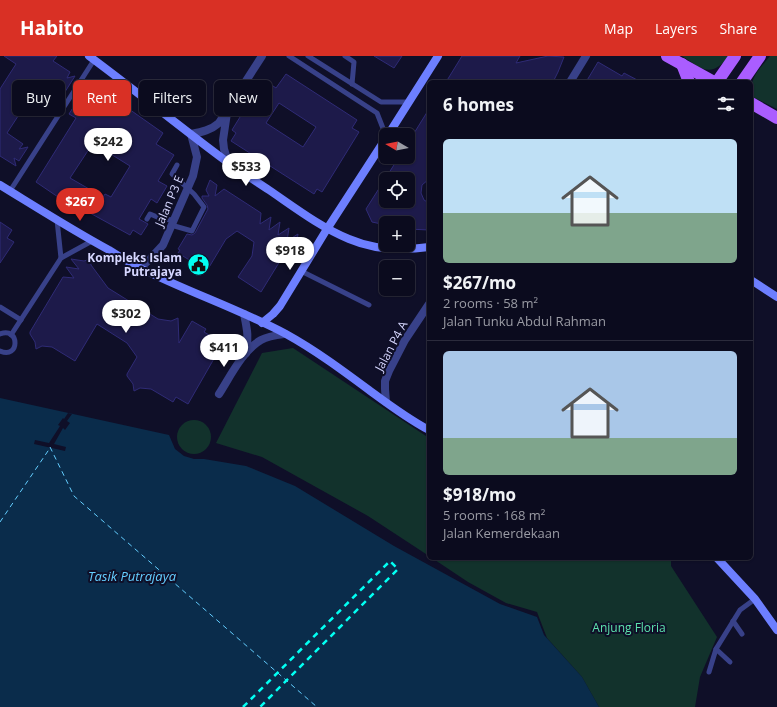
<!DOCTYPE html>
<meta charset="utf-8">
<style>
:root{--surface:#0b0b1e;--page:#141427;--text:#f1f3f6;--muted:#9a9ba4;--line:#2b2b3c;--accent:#d93025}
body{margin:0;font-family:"Open Sans",sans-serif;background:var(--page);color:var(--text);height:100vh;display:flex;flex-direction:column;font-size:15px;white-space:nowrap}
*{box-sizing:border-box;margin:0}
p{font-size:13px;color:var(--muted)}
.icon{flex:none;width:22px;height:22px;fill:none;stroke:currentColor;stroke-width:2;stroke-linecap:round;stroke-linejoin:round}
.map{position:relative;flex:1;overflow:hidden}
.drawer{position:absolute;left:427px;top:24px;width:326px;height:480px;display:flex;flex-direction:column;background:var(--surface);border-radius:6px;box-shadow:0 1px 3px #0004,0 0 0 1px var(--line)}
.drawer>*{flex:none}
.hud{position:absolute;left:12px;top:24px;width:355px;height:36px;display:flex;gap:8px}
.needle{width:26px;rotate:280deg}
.buttons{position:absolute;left:379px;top:72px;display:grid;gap:8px}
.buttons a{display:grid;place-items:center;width:36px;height:36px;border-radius:6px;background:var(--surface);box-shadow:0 1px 3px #0004,0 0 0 1px var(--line);font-size:20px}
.price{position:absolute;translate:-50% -34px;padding:0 9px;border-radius:14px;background:#fff;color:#222;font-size:13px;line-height:26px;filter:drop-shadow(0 1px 2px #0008)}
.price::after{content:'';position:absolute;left:50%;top:24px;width:12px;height:9px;margin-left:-6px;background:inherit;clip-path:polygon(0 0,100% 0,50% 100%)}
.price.on{background:var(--accent);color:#fff}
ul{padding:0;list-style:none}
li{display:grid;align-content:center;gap:8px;height:212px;padding:0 16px}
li+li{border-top:1px solid var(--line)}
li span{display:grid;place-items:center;height:124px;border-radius:6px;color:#555}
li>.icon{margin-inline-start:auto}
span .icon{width:72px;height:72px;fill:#fffc;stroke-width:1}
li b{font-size:17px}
h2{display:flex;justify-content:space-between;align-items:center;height:48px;padding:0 16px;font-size:17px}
.pill{padding:0 14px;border-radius:6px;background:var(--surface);box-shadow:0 1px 3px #0004,0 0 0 1px var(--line);font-size:14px;line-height:36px}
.pill.on{background:var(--accent);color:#fff}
header{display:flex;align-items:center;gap:24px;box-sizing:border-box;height:56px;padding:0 20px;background:var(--accent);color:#fff}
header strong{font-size:19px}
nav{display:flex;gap:22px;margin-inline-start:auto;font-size:14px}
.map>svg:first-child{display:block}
</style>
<header>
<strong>Habito</strong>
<nav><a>Map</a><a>Layers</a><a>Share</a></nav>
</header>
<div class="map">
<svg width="777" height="651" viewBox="0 0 777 651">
<rect width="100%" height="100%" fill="#0f0f28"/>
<!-- green -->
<g fill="#12322c">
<path d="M682 0H729C711 23 702 13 682 0Z"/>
<path d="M770 0H777V53L753 41C748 22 759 14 770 0Z"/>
<path d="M293 292 429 382V500L368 460 262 401 216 387 262 297Z"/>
<circle cx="194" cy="381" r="17"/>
<path d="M432 502H671V510L717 581 700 621 695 651H599L582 621 547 582 537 556 506 547 468 526Z"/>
</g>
<!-- water -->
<path fill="#0a2c4b" d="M0 342 169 379 175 393 184 400 194 403H204L246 410 295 430 394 490 500 548 537 561 544 579 582 621 599 651H0Z"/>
<!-- pier -->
<path fill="#0f0f28" d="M68 357 72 358 67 365 70 367 65 374 63 372 54 388 66 391 65 395 34 388 35 384 49 387 60 370 58 369 63 362 64 363Z"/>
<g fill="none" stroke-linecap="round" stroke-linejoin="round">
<!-- ferry -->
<g stroke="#64ceff" stroke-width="1" stroke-dasharray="5 4" stroke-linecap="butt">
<path d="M50 391 74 440 317 651"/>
<path d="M0 466 50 392"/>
</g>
</g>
<!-- building -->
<g fill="#1d1a4a" stroke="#2f2b76" fill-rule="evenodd">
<path d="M4 0H57L53 5 70 16 67 22 75 20 63 39 41 25 7 77 23 88 19 93 28 91 19 105 14 102 16 110 0 100V33L16 8Z"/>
<path d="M374 0H402L394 12Z"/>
<path d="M462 0H520L516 7 548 0 564 1 558 16 553 26H446Z"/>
<path d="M598 6 622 20 624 17 641 26H586Z"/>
<path d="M286 18 357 64 352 72 359 76 322 136 317 133 314 138 231 85 236 77 232 74 245 53 254 59 267 39 258 34 264 24 276 32ZM279 47 316 71 303 91 266 67Z"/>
<path d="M89 27 119 46 163 77 156 88 174 99 158 125 167 130 157 147 151 143 139 163 148 168 141 179 133 174 130 179 59 140 58 141 36 126 76 62 69 58ZM93 87 130 110 111 141 105 138 103 141 70 122Z"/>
<path d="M429 53V123L422 129 421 137 424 144 429 147V174L408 173V167H386V169L372 166 366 153 399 101H408V87ZM386 123H408V145H386Z"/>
<path d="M210 124 217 129 215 140 224 133 261 157 260 168 271 161 269 174 280 166 278 179 289 172 287 185 298 178 296 191H289L291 198 280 205 261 236 238 221 252 200 254 186 237 175 226 183 208 213 192 202 191 205 178 197 180 194 178 193 187 178 192 179 195 177 208 153 207 149 202 142V140H209L206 134Z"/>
<path d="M0 166 12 174 7 182 14 186 0 207Z"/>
<path d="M71 203 84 205 90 203 91 209 108 232 158 263 171 265 178 262 179 287 192 265 206 273 204 276 223 287 188 348 176 341 173 346 151 333 140 332 134 335 133 328 127 320V318L137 301 127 287 97 268 75 305 52 291 42 290 36 293 35 286 30 278V276L63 221 74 222 66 211 79 213Z"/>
</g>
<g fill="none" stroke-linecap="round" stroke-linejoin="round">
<!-- lane -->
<g stroke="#384189" stroke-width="5">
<path d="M289 0 377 57 386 80"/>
<path d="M308 0 381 46H409"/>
<path d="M345 0 354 6 352 28"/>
<path d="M10 135 94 4"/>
<path d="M147 163 150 158 162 163 174 164"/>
<path d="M57 164 61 202"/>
<path d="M171 169 192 175 204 151 194 138 172 118 177 109"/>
<path d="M301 215 369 249"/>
<path d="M0 251 21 264"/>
<path d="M0 278C20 270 20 304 0 295"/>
<path d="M11 279 61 202 92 185"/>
<path d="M733 565 742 578"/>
<path d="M716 593 730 606"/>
<path d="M709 616 716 593 740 554 755 543"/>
</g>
<!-- street -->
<g stroke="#384189" stroke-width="8">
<path d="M570 26 586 0"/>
<path d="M227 57 223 84 224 93 228 106"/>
<path d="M140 212 150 203 163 189 193 120 197 101 191 78C202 76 211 74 219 67L262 0"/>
<path d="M244 258C247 273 249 281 246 297"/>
<path d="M219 338C230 321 243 294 261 284 268 280 277 279 285 278"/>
<path d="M386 346 385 333V325L389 315 405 284 429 248"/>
</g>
<!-- secondary -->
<g stroke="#6d7fff" stroke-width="8">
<path d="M89 0C135 34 180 71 226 105 240 115 254 124 269 134 294 151 320 171 349 183 375 194 402 195 429 191"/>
<path d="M388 79 438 0"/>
<path d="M0 129C36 151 72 174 109 194 119 200 130 207 140 212 188 236 239 253 286 278 315 294 342 314 369 334 388 348 408 363 429 374"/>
<path d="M751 224 777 241"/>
<path d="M262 267 273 258 280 250 327 173 386 82"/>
<path d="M717 502 755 543 777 574"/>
</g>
<!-- primary -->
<g stroke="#aa5dff" stroke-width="12">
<path d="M667 0 714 26"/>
<path d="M682 8 689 26"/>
<path d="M717 26 735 0"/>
<path d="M742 26 760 0"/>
<path d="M751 47 777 62"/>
</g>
<!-- rail -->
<path stroke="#02fff2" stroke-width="2.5" stroke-dasharray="6 5" stroke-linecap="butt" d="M243 651 390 505 398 513 260 651"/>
</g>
<!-- icons -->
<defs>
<symbol id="civic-disc" viewBox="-11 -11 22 22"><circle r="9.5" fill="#02fff2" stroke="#0f0f28"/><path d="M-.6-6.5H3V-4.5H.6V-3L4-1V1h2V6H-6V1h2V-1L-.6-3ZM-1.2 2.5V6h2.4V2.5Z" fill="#111"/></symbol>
</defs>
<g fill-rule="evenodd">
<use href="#civic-disc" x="186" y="196" width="25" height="25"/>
</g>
<g text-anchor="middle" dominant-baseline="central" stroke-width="4" stroke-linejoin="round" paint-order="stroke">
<!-- street labels -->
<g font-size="12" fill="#d6d7ff" stroke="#0f0f28">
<text transform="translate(169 145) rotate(-67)">Jalan P3 E</text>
<text transform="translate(391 290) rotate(-62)">Jalan P4 A</text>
</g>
<!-- poi labels -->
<g font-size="12" font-weight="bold" fill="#d6d7ff" stroke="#0f0f28" text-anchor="end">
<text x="182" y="201">Kompleks Islam<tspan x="182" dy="14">Putrajaya</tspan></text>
</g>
<!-- park labels -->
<g font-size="12" fill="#5de4ae" stroke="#0f0f28">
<text x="629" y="571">Anjung Floria</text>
</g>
<!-- water labels -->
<g font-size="13" font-style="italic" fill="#64ceff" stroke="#0f0f28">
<text x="132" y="520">Tasik Putrajaya</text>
</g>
</g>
</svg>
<div class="buttons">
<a><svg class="needle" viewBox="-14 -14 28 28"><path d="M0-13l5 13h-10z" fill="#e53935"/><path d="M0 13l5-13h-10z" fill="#9a9ba4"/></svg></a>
<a><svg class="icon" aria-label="locate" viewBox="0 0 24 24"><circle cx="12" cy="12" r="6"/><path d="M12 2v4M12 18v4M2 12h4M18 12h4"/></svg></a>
<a>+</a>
<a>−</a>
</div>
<b class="price" style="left:108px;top:106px">$242</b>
<b class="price" style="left:246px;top:131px">$533</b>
<b class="price on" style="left:80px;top:166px">$267</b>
<b class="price" style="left:290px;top:215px">$918</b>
<b class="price" style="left:126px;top:278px">$302</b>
<b class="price" style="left:224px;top:312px">$411</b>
<div class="hud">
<a class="pill">Buy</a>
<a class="pill on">Rent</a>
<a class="pill">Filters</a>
<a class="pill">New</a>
</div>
<section class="drawer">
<h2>6 homes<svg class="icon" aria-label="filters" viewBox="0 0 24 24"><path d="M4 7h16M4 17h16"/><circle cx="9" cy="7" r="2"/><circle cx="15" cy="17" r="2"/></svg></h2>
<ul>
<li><span style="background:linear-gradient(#bfe0f5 60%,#7fa58c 0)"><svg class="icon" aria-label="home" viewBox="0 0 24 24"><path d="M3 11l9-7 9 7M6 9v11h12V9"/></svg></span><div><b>$267/mo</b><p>2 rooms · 58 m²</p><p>Jalan Tunku Abdul Rahman</p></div></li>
<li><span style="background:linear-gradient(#a9c7e8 70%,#7fa58c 0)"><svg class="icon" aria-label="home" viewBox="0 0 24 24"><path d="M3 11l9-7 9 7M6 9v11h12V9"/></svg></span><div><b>$918/mo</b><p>5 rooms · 168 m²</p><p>Jalan Kemerdekaan</p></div></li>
</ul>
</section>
</div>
